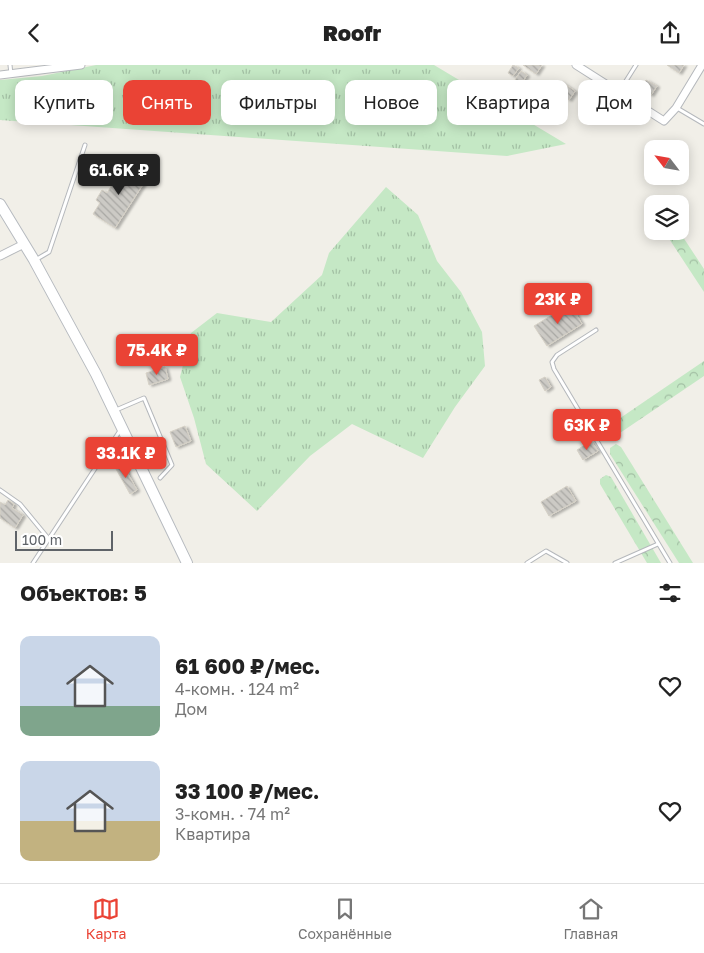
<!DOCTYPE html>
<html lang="ru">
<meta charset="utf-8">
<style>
:root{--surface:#fff;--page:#f2f2f2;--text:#222;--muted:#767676;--line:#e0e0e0;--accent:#ea4335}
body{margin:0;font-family:"Golos Text",sans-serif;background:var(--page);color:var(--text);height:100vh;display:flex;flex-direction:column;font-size:19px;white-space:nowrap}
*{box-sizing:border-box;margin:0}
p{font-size:16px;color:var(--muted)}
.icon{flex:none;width:28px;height:28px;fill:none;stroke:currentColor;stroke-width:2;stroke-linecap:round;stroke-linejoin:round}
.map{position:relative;height:498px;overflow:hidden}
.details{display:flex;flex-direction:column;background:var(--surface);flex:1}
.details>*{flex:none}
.banner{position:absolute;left:15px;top:15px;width:675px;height:45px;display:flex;gap:10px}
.needle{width:32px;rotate:301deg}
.tools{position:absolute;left:644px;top:75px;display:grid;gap:10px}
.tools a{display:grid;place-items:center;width:45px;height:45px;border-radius:10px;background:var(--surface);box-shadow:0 2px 12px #0003;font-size:25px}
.scale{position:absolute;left:15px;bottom:12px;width:98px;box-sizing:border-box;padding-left:5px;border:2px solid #5f6368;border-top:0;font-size:14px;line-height:18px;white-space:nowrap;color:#5f6368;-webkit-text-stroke:4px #fff;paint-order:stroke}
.price{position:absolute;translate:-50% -42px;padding:0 11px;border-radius:5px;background:var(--accent);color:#fff;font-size:16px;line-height:32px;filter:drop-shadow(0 1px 2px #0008)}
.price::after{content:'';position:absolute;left:50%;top:30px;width:15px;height:11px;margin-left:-8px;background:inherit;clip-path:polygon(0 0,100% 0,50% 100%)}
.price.current{background:#222;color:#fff}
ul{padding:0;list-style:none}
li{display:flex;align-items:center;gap:15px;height:125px;padding:0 20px}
li span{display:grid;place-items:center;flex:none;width:140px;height:100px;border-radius:10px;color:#555}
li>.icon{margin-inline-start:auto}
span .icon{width:60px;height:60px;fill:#fffc;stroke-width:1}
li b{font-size:21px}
h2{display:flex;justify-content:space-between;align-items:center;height:60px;padding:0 20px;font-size:21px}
.pill{padding:0 18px;border-radius:10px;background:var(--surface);box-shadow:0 2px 12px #0003;font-size:18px;line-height:45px}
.pill.current{background:var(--accent);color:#fff}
header{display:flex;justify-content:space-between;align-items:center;height:65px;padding:0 20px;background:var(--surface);font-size:22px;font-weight:800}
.dock{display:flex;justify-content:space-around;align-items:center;height:70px;border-top:1px solid var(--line);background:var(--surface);font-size:14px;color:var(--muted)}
.dock a{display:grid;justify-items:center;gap:2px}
.dock .current{color:var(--accent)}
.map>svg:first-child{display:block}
</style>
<header><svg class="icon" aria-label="back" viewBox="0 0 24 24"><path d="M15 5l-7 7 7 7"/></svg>Roofr<svg class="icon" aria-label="share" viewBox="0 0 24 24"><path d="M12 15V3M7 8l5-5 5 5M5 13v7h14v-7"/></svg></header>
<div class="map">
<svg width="704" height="498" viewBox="0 0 704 498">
<defs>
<pattern id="grass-tufts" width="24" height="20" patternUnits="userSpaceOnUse" patternTransform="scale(1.25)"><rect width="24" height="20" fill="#c5e8c5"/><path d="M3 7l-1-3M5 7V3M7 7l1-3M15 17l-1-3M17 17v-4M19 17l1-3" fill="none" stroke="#a3c0a4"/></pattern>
<pattern id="forest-crowns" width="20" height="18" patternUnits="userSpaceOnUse" patternTransform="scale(1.25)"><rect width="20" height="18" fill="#c5e8c5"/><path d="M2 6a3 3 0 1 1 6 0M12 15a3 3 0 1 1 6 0" fill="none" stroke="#a3c0a4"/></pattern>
<pattern id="building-back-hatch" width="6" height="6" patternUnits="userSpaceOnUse" patternTransform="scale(1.25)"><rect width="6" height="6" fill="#cccac5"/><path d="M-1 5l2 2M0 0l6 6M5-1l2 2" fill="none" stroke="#a9a8a4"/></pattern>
<filter id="shadow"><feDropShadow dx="3" dy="1.5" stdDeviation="1" flood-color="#0004"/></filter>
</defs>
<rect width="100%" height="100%" fill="#f1efe8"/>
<!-- grass -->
<g fill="url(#grass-tufts)">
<path d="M96 0H434L566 79 507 91 0 55V15L42 11Z"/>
<path d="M386 122 418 150 437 196 461 227 482 267 485 301 455 342 423 393 352 359 310 391 257 446 206 399 194 353 180 312 191 268 217 248 271 257 322 210 329 188Z"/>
</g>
<!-- forest -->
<g fill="url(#forest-crowns)">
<path d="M664 166H679L704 204V227Z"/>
<path d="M704 296V311L614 372 610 373 605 371 607 362Z"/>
<path d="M616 379 621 382 693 498H679L610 389V383Z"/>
<path d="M606 410 611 412 661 498H647L600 419V414Z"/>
</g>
<!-- building -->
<g fill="url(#building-back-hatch)" stroke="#d6d1c6" filter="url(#shadow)">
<path d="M513 0 519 3 513 11 508 8Z"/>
<path d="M523 0H542L536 9Z"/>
<path d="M667 0H684L679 8Z"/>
<path d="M521 6 527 10 519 22 513 18Z"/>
<path d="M646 15 657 21 651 30 641 24Z"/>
<path d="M560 16 575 26 569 35 554 25Z"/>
<path d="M585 26 599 34 594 43 580 34Z"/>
<path d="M125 99 147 113 115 163 93 149 100 138 96 135 102 125 107 128Z"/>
<path d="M557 226 561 232 548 240 544 234Z"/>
<path d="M570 239 582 259 547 281 534 261Z"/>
<path d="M165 302 168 314 149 320 146 308Z"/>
<path d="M545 312 551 322 545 326 539 315Z"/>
<path d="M185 361 191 376 176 382 170 367Z"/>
<path d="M591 376 598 386 583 395 577 385Z"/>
<path d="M123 400 137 425 130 429 116 404Z"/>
<path d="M567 421 576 436 549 451 541 437Z"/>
<path d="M8 435 14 439 12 443 23 450 15 463 0 453V437L5 440Z"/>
</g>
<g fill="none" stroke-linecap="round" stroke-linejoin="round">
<defs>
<g id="lane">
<path d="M10 0 11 9"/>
<path d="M619 27 636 0"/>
<path d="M677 43 704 59"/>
<path d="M37 194 49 187 85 80"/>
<path d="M596 265 557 290 552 297 554 304 670 498"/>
<path d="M116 345 144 333 172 400 160 413"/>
<path d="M0 425 20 439 48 473"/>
<path d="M33 498 121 364"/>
<path d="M527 498 546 486 567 498"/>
<path d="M615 498 658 479"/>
</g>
<g id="street">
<path d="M576 0 664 56 676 43 702 0"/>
<path d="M0 10 81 0"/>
<path d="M0 191 24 179"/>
</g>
<path id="secondary" d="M0 139 34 195 96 309 187 498"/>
</defs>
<!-- lane casing -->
<use href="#lane" stroke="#b5b8bc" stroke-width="5"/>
<!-- street casing -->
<use href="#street" stroke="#b5b8bc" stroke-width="9"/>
<!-- secondary casing -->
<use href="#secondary" stroke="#b6babf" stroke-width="12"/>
<!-- lane -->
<use href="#lane" stroke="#fff" stroke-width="3"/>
<!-- street -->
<use href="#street" stroke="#fff" stroke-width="7"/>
<!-- secondary -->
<use href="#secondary" stroke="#fff" stroke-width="10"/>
</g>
</svg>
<div class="tools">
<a><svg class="needle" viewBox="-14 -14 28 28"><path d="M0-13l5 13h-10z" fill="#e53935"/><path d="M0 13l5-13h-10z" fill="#767676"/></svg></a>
<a><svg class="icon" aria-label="layers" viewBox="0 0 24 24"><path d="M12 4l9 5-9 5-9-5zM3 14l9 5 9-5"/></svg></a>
</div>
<div class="scale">100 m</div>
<b class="price current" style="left:119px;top:131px">61.6K ₽</b>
<b class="price" style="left:558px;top:260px">23K ₽</b>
<b class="price" style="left:157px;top:311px">75.4K ₽</b>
<b class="price" style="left:587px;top:386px">63K ₽</b>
<b class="price" style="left:126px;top:414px">33.1K ₽</b>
<div class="banner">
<a class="pill">Купить</a>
<a class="pill current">Снять</a>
<a class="pill">Фильтры</a>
<a class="pill">Новое</a>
<a class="pill">Квартира</a>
<a class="pill">Дом</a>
</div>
</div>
<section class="details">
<h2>Объектов: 5<svg class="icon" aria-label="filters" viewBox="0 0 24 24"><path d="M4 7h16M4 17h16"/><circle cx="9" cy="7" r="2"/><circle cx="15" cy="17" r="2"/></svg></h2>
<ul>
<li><span style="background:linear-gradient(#c9d6e8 70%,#7fa58c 0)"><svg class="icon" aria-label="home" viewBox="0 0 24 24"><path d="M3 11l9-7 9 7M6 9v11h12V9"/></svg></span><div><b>61 600 ₽/мес.</b><p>4-комн. · 124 m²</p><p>Дом</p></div><svg class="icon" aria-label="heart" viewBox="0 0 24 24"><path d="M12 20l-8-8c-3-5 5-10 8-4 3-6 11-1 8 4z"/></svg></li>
<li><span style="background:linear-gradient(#c9d6e8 60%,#c2b280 0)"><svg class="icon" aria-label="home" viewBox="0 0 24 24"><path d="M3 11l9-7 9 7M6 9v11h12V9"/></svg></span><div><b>33 100 ₽/мес.</b><p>3-комн. · 74 m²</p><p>Квартира</p></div><svg class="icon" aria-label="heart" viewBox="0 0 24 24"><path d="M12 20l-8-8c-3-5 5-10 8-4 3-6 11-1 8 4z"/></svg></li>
</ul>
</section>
<nav class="dock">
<a class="current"><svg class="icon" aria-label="map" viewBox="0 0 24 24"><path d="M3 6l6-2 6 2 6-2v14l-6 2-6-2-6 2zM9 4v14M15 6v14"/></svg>Карта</a>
<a><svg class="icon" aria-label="saved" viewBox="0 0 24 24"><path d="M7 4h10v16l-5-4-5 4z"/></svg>Сохранённые</a>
<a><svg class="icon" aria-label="home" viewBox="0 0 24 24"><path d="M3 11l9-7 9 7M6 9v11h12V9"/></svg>Главная</a>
</nav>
